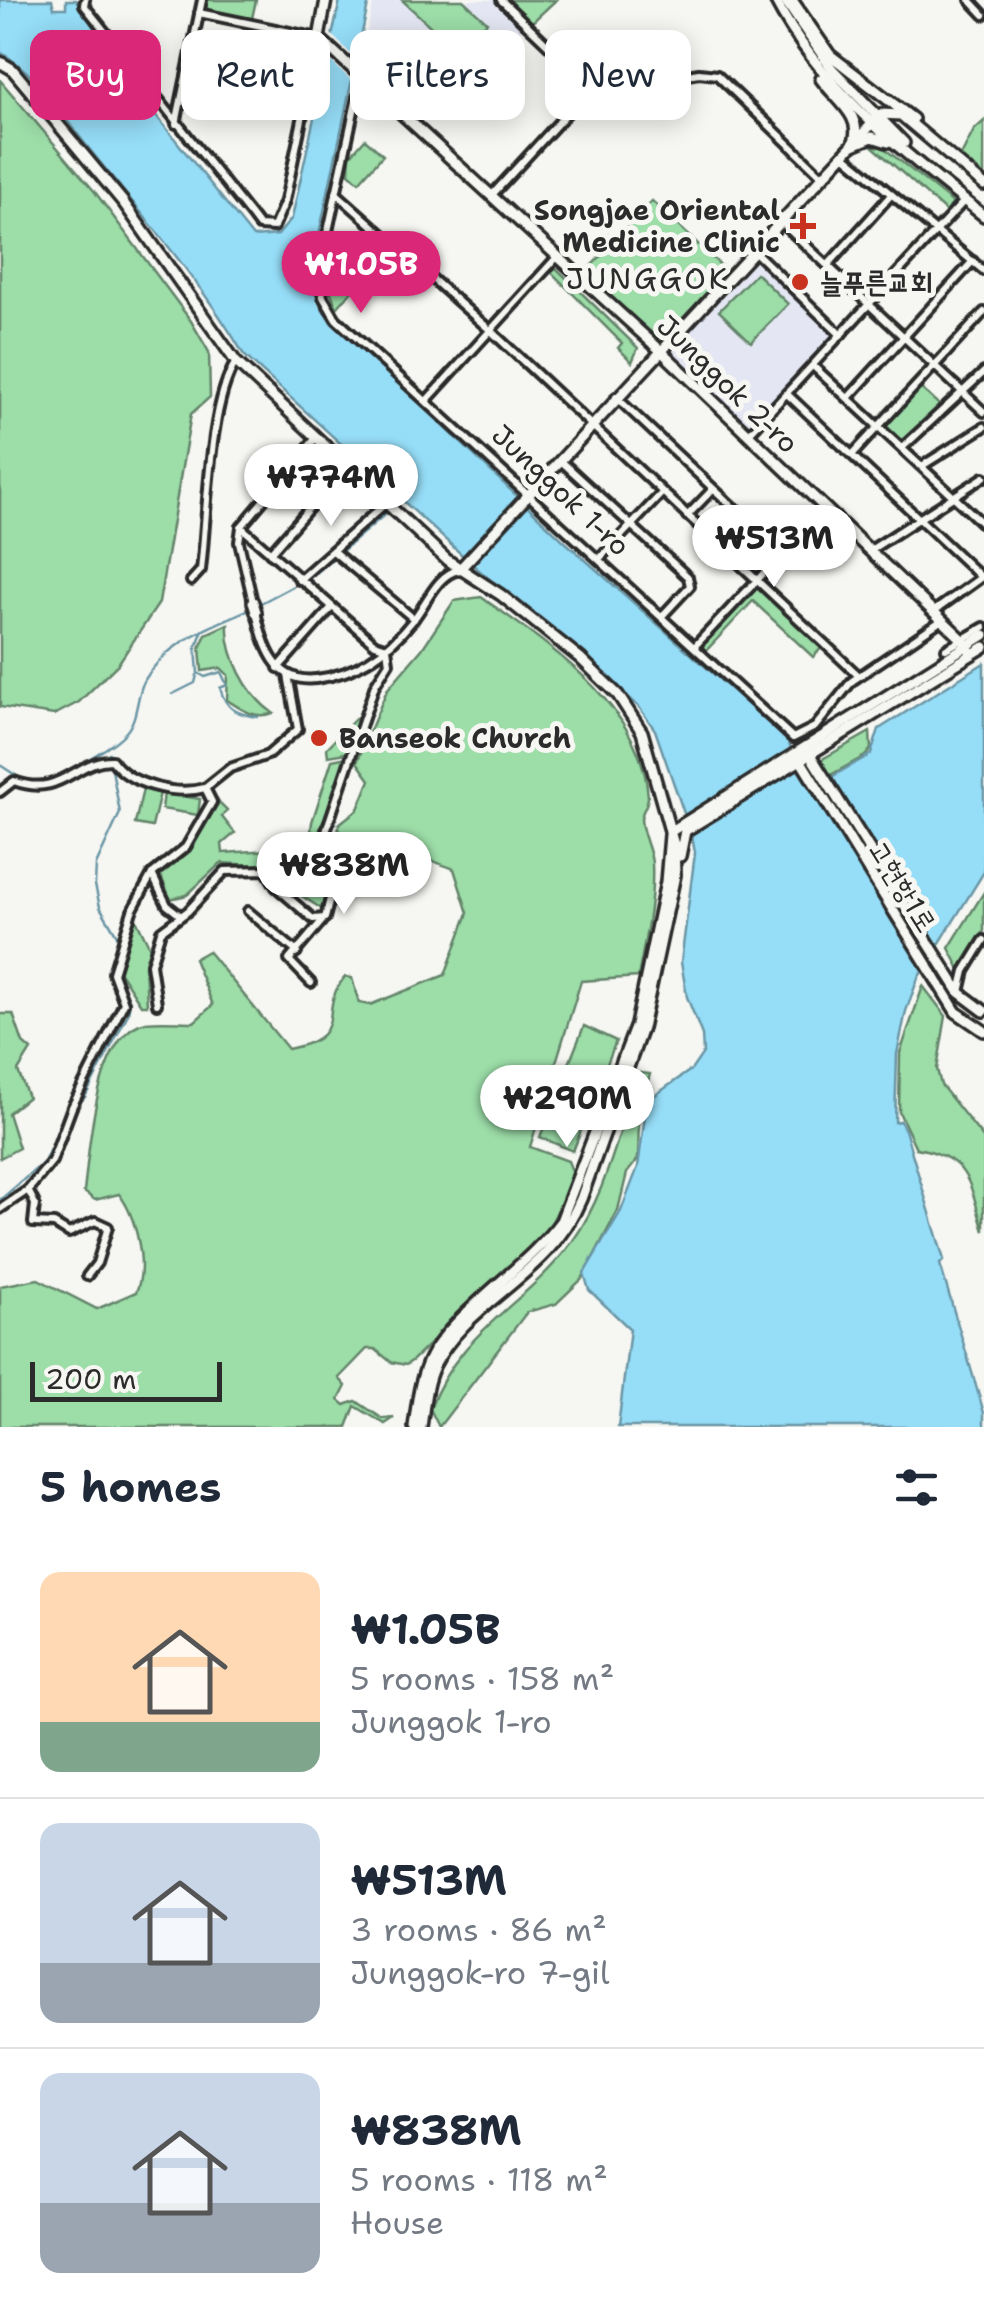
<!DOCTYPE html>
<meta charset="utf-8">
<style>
:root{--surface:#fff;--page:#f6f6f7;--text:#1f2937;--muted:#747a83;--line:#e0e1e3;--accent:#db2777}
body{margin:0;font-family:"Shantell Sans","Poor Story",sans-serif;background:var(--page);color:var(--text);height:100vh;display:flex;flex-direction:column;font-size:38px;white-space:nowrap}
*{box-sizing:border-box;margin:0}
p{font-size:32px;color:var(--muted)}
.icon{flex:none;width:55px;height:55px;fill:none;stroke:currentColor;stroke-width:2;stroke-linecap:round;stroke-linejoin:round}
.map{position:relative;height:1427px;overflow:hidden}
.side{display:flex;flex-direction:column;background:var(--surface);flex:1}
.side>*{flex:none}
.banner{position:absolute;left:30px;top:30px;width:925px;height:90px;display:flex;gap:20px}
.scale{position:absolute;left:30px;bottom:25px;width:192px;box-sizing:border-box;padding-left:10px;border:5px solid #2b2b2b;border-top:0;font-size:28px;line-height:35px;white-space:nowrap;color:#2b2b2b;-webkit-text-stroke:8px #f6f6f2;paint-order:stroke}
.price{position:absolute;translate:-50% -85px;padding:0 22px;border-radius:35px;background:#fff;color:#222;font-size:32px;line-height:65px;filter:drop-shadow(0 2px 5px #0008)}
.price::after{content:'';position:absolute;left:50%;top:60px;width:30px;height:22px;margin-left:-15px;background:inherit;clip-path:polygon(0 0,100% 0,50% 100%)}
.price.on{background:var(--accent);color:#fff}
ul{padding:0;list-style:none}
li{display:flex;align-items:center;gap:30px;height:250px;padding:0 40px}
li+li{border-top:2px solid var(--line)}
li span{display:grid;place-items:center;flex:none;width:280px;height:200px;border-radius:20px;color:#555}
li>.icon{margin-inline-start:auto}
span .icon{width:120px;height:120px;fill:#fffc;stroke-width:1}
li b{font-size:42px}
h2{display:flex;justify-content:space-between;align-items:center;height:120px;padding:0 40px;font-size:42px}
.tag{padding:0 35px;border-radius:20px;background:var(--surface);box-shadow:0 5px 25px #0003;font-size:35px;line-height:90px}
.tag.on{background:var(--accent);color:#fff}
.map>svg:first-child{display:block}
</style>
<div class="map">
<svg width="984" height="1427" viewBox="0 0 984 1427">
<rect width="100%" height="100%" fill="#f6f6f2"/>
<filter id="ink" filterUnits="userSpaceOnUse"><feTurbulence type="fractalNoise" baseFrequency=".01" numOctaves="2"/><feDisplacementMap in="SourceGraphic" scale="20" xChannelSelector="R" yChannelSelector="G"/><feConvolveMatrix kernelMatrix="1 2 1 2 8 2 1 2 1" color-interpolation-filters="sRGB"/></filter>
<g filter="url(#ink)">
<!-- built -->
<g fill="#e4e7f3">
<path d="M374 0H501L527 27 494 45 418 127 358 71Z"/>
<path d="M754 251 841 335 748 435 660 350Z"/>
</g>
<!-- green -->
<g fill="#9cdda8" stroke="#64846a" stroke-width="2.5">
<path d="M202 0H256L251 23 199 13Z"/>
<path d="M402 0H463L487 22 458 52Z"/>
<path d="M501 0H556L527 27Z"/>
<path d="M0 80 95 192 191 321 209 352 210 397 191 414 159 603 118 664 79 702 54 715 0 707Z"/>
<path d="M675 89 678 102 666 114 645 95Z"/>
<path d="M984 121V182L958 162 974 130Z"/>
<path d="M365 139 383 155 359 182 349 173 350 156Z"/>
<path d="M869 143 884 148 953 203 946 212Z"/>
<path d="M652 201 731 275 660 350 580 277 600 257 594 251 610 234 616 239Z"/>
<path d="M331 257 359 283 337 308 326 280V263Z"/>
<path d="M554 266 638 348 632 362 618 348 622 343 550 271Z"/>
<path d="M756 273 788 304 751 342 719 311Z"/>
<path d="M917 385 945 410 902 448 878 426Z"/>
<path d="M758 581 825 644 813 657 753 601 703 654 695 646Z"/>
<path d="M481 597C547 644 643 705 648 797 648 804 642 811 641 818 641 833 651 849 652 863 654 902 645 939 638 977L581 981 530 1147 568 1161 574 1176 549 1228 413 1360 406 1365 391 1362 375 1349H367L339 1378 346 1386 339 1400 345 1405 356 1401 383 1419 394 1418 385 1424 355 1406 347 1427H0V1286L38 1279 97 1309 136 1292C148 1266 136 1216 119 1194L95 1200 84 1192C89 1152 95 1032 146 1022 161 1020 179 1022 194 1022L213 1005 194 959 208 951 288 1049C353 1036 315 1011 345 977L352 978 359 1003 370 1005 445 975 468 913 454 869C399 849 386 836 345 885L336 851 339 824 358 809 370 780 357 762 387 690 422 649 454 601Z"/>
<path d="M228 624C226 655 247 695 273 713 255 720 241 709 227 700L228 675 221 668 202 671 200 648 206 634Z"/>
<path d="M361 713 364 715 346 753 328 756 327 748Z"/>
<path d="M870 732 871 749 865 756 816 783 806 778 803 770Z"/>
<path d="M347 757 320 830 328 887 322 909 280 882 271 866 221 863 187 895 170 899 160 873 191 849 219 802 227 810 222 817 235 833 222 844 223 853 269 850 280 866 307 867 312 822 332 760Z"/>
<path d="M143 789 160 793 152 827 135 824Z"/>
<path d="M164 793 200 799 198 815 162 809Z"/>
<path d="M984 892V931L960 969 949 948Z"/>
<path d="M135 917 151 950 145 966 147 1005H141L119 971Z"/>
<path d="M923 986 946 1016 937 1069 941 1085 984 1139V1231C969 1184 971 1157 916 1148L899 1112 900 1053Z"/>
<path d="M0 1014H13L23 1043 31 1050 18 1071 28 1097 8 1113 19 1148 0 1158Z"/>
<path d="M584 1026 616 1041 573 1151 540 1137Z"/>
<path d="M640 1073 650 1074 639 1115 638 1159 627 1173 618 1210 582 1279 556 1304 527 1312 439 1427 430 1409C458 1331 527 1304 572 1242 608 1192 618 1130 640 1073Z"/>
</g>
<!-- water -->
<path fill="#96ddf7" stroke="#6b96a5" stroke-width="2.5" d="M0 0H52L54 8H66V0H76L127 79 253 237 278 235 292 218 340 0H369L314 258 313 286 323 311 563 540 771 725 788 742 809 782 821 783 871 754 879 729 984 663V872L918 978 906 1011 897 1054 895 1122 900 1121 905 1130 944 1260 940 1264 984 1413V1427H618L630 1329 589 1290 584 1273 621 1211 638 1167 647 1101 692 1069 703 1053 702 1035 687 997 681 962 695 853 692 836 655 730 639 707 473 565 244 355C199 278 138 210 83 141 59 112 34 70 0 52Z"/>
<!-- pier -->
<path fill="#f6f6f2" d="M329 32 360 63 355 84 324 55Z"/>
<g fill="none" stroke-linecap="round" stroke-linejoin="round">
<!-- stream -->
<g stroke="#6b96a5" stroke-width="2.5">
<path d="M259 604 314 575 390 510"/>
<path d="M202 632 196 648 198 673 205 677 221 672 227 685 220 688C226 710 237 714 258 717"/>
<path d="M173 694 195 683 197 675"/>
<path d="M109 753 120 813 96 865 95 885 100 907 119 939 109 967 115 984"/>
<path d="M0 765 23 780"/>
<path d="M76 768C93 754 111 749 126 732 138 719 136 697 144 681 169 639 211 627 252 608"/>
<path d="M35 782 56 778"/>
<path d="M74 1108 85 1097 128 1014 130 1001 123 994"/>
<path d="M0 1200 44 1162 65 1117"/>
</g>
<defs>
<g id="street">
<path d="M85 0 84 5 253 218 259 226 274 227 285 201 319 38 199 13"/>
<path d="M501 0 595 90 699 73 717 75 823 177"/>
<path d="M970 0 984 15"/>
<path d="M366 79 357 97 319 273 323 297 336 319 793 738 815 727 852 681 942 620"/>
<path d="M176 124 202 0"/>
<path d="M844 155 984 271"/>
<path d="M336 193 491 331 859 676"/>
<path d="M492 195 580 99 595 90"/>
<path d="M781 222 984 412"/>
<path d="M754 251 841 335"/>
<path d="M828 265 891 195"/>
<path d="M813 366 984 525"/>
<path d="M787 394 981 577"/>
<path d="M616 397 783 554"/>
<path d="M848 398 973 261"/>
<path d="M428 399 558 256"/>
<path d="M749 434 965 200"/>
<path d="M902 448 984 372"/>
<path d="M852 455 984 312"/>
<path d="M561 461 688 577 690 586 663 615"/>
<path d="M922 466 984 427"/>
<path d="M687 516 713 489"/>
<path d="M333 551 414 619"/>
<path d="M869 551 984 477"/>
<path d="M270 553 345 467"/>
<path d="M601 557 662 493"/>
<path d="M299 580 385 504"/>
<path d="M191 581 201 570C207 519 209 401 236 362"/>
<path d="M253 602 239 542 241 527 315 439"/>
<path d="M256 612C264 645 274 684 316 679 356 674 388 652 413 620 427 603 437 574 459 570"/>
<path d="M933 612 983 576"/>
<path d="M695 646 825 508"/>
<path d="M946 649 984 627"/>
<path d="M278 668 332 607"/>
<path d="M0 792 14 781C61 799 76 759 112 760 129 785 176 796 205 788"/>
<path d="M152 874 167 905 181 916"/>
<path d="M248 911 297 952"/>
<path d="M311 983 289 960 322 921"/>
<path d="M960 992 965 971 984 940"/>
<path d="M157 1004 151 964 161 931 188 911 225 871 266 870 276 887 313 919 325 918 332 891 325 834 375 685 389 663 387 648 375 644 241 527"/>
<path d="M28 1190 35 1204 33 1223 54 1224 69 1233 95 1221 108 1227 97 1263 87 1276"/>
<path d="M0 1209 28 1190 52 1161 72 1107 124 1003 113 973 132 911 152 874 186 847 212 802 205 788 230 768 268 755 298 729 288 675"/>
</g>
<g id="secondary">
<path d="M326 0 319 38 660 350 962 639 972 654"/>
<path d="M792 0 830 55 913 119"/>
<path d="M0 62 12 69 123 202 236 362 447 560 501 595 580 658 618 695 642 732 674 845 675 875 642 1028 581 1199C549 1277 467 1300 434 1366 425 1385 424 1407 421 1427"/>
<path d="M459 570 881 114 901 115 984 185"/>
<path d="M253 602 256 612"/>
<path d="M807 750 960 993 984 1011"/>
<path d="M799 758 956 1012 984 1031"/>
<path d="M670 832 984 635"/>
<path d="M680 856 685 831 984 647"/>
<path d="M414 1427C417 1406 419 1384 427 1365 446 1317 527 1268 561 1221L636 1025 666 882 670 835"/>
</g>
<g id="primary">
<path d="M775 0C822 91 905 153 984 216"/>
<path d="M785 0 832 69 904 143"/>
<path d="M821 79C836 100 865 117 853 144"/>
<path d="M853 145 872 137 888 142"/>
</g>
</defs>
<!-- street casing -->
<use href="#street" stroke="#2b2b2b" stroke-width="14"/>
<!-- secondary casing -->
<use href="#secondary" stroke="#2b2b2b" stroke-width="16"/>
<!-- primary casing -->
<use href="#primary" stroke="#2b2b2b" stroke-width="16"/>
<!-- street -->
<use href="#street" stroke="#f6f6f2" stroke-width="6"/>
<!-- secondary -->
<use href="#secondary" stroke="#f6f6f2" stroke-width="9"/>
<!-- primary -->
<use href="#primary" stroke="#f6f6f2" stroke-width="9"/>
</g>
</g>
<!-- markers -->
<g fill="#c8321e" stroke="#f6f6f2" stroke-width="4">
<path d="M798 211h10v10h10v10h-10v10h-10v-10h-10v-10h10z"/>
<circle cx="800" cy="282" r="10"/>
<circle cx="319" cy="738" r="10"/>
</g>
<g text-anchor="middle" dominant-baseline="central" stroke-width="10" stroke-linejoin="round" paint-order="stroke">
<!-- poi labels -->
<g font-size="28" font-weight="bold" fill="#2b2b2b" stroke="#f6f6f2" text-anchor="start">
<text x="780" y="210" text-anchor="end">Songjae Oriental<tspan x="780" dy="32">Medicine Clinic</tspan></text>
<text x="820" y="282">늘푸른교회</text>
<text x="339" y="738">Banseok Church</text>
</g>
<!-- street labels -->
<g font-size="28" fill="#2b2b2b" stroke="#f6f6f2">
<text transform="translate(728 384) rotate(44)">Junggok 2-ro</text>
<text transform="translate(561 490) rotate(43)">Junggok 1-ro</text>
<text transform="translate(903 886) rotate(58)">고현항1로</text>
</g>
<!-- neighbourhood labels -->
<g font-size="30" letter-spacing="2.5" fill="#2b2b2b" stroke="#f6f6f2">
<text x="648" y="278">JUNGGOK</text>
</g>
</g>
</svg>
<div class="scale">200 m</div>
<b class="price on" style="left:361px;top:316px">₩1.05B</b>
<b class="price" style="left:331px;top:529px">₩774M</b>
<b class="price" style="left:774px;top:590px">₩513M</b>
<b class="price" style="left:344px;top:917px">₩838M</b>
<b class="price" style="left:567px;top:1150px">₩290M</b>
<div class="banner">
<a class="tag on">Buy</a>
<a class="tag">Rent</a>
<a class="tag">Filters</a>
<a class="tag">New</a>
</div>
</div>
<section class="side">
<h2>5 homes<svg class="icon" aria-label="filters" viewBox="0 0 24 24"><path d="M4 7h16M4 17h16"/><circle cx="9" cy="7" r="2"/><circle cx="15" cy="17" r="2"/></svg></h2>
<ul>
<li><span style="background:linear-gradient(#ffd9b3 75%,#7fa58c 0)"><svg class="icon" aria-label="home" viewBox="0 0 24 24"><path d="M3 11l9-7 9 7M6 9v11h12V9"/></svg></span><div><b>₩1.05B</b><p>5 rooms · 158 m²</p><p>Junggok 1-ro</p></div></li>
<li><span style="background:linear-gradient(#c9d6e8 70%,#9aa5b1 0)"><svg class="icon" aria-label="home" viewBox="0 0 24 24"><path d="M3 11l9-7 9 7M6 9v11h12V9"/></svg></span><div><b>₩513M</b><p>3 rooms · 86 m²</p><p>Junggok-ro 7-gil</p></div></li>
<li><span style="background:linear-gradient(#c9d6e8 65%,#9aa5b1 0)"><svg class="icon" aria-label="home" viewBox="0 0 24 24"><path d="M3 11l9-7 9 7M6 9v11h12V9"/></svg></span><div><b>₩838M</b><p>5 rooms · 118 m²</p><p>House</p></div></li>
</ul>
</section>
